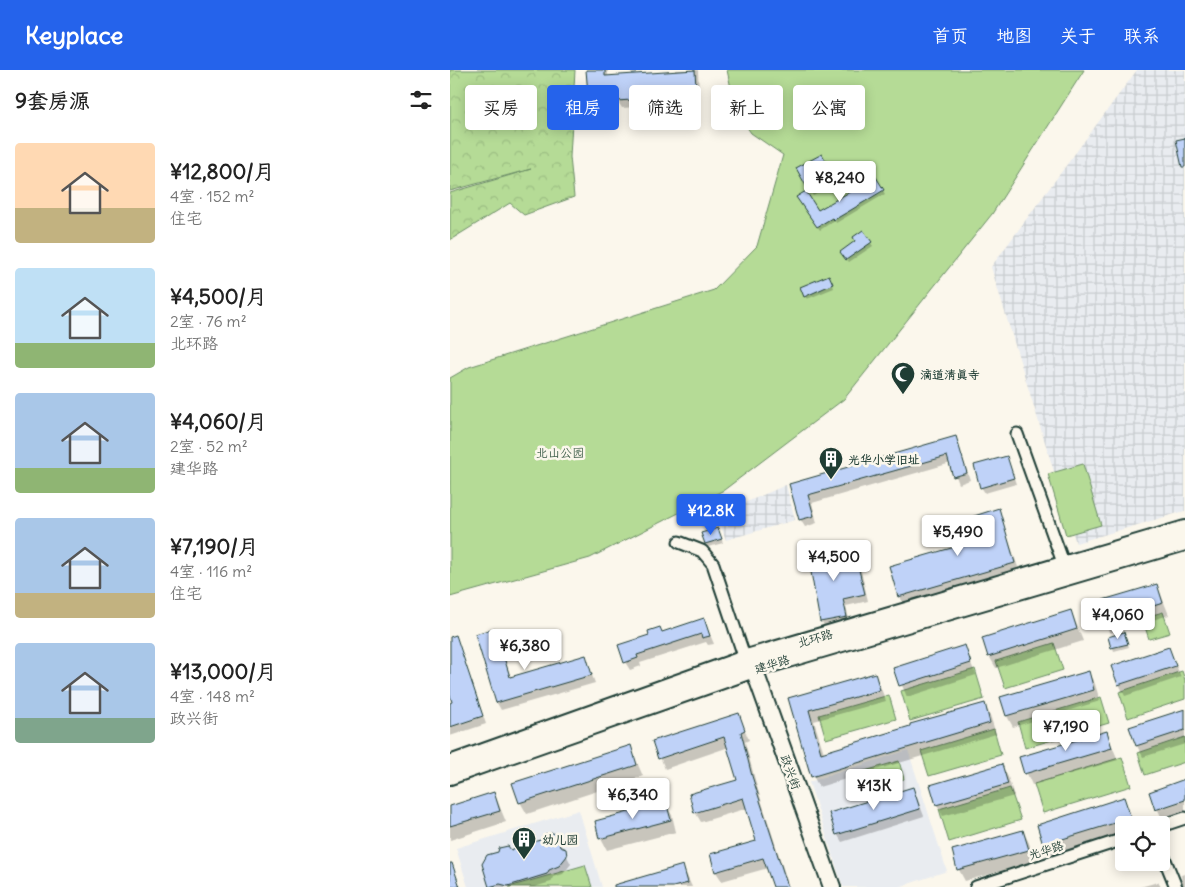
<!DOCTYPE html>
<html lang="zh">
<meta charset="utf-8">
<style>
:root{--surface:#fff;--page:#f2f2f2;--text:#222;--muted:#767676;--accent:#2563eb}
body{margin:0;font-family:Delius,"LXGW WenKai TC",sans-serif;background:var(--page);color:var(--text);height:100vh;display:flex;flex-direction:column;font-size:19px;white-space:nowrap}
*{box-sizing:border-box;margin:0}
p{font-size:16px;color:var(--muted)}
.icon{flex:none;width:28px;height:28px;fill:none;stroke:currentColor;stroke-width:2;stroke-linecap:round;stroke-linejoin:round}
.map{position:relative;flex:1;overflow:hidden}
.sheet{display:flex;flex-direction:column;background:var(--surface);width:450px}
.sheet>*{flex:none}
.guide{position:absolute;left:15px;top:15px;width:475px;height:45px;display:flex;gap:10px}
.controls{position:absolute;left:665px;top:746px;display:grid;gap:10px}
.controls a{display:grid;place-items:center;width:55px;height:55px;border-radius:5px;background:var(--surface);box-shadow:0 2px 12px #0003;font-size:25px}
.price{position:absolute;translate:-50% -42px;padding:0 11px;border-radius:5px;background:#fff;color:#222;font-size:16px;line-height:32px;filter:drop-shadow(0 1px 2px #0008)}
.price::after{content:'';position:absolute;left:50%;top:30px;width:15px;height:11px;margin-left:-8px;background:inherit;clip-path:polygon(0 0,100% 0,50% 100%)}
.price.active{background:var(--accent);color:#fff}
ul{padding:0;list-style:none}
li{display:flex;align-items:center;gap:15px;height:125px;padding:0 15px}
li span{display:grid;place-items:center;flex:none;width:140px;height:100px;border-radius:5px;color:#555}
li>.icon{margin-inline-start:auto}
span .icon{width:60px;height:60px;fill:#fffc;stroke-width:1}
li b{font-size:21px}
h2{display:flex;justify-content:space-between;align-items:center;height:60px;padding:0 15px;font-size:21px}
.tag{padding:0 18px;border-radius:5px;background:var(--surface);box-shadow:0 2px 12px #0003;font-size:18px;line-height:45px}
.tag.active{background:var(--accent);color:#fff}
header{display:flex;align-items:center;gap:30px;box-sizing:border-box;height:70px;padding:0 25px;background:var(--accent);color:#fff}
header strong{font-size:24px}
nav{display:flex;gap:28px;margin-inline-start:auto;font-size:18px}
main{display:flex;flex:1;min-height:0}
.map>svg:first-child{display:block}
</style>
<header>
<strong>Keyplace</strong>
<nav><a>首页</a><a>地图</a><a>关于</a><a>联系</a></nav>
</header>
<main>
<section class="sheet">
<h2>9套房源<svg class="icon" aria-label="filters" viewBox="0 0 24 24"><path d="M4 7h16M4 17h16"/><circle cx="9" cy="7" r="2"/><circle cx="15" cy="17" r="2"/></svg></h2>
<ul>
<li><span style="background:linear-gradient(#ffd9b3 65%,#c2b280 0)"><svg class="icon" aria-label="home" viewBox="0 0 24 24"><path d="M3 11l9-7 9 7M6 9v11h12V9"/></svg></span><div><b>¥12,800/月</b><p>4室 · 152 m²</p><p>住宅</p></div></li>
<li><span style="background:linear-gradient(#bfe0f5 75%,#8fb573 0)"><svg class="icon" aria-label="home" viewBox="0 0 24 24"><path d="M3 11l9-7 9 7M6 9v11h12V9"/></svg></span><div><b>¥4,500/月</b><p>2室 · 76 m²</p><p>北环路</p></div></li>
<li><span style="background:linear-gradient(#a9c7e8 75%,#8fb573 0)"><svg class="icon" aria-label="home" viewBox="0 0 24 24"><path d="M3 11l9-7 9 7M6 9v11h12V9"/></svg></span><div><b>¥4,060/月</b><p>2室 · 52 m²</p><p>建华路</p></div></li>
<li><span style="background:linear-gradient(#a9c7e8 75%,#c2b280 0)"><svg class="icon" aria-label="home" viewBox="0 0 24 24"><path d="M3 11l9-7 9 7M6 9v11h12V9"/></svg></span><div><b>¥7,190/月</b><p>4室 · 116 m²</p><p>住宅</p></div></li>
<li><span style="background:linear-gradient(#a9c7e8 75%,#7fa58c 0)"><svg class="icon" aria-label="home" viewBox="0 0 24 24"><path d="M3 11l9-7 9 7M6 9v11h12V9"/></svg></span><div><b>¥13,000/月</b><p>4室 · 148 m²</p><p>政兴街</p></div></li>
</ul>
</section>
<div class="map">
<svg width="735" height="817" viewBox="0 0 735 817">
<defs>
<pattern id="industrial-grid" width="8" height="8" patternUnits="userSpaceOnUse" patternTransform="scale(1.25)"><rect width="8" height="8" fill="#e9ecf0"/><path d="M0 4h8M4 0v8" fill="none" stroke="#c7cbce"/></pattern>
<pattern id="forest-crowns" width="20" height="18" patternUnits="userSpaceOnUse" patternTransform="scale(1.25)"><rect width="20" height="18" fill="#b5db96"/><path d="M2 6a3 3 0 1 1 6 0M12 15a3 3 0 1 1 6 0" fill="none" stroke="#9bbd82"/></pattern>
</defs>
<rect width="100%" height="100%" fill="#fbf7ec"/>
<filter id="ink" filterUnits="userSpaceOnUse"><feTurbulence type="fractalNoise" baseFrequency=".02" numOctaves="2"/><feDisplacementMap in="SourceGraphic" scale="10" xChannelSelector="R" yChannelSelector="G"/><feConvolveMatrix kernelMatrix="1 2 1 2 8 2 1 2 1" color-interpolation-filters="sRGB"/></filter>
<g filter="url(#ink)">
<!-- built -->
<g fill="#e9ecf0">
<path d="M458 680 497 801 449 817H393L359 712Z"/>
<path d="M129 740 152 817H18L6 778Z"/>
</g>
<!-- industrial -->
<g fill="url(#industrial-grid)">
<path d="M687 0H735V441L626 473 541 197Z"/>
<path d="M336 415 345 450 276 470 271 456 253 461 250 452Z"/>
</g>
<!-- forest -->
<path fill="url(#forest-crowns)" stroke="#6a8c65" d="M0 0H125L120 87 124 127 74 145 60 133 0 170V123L81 99 0 121Z"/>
<!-- park -->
<g fill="#b5db96" stroke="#6a8c65">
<path d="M277 0H634L542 144 394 329 274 420 140 488 0 527V308L19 297 264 220 307 176 333 85 301 63 286 41Z"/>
<path d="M633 394 651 455 616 465 598 404Z"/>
<path d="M713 542 720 563 699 569 692 548Z"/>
<path d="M604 573 613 600 555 618 546 591Z"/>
<path d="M525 599 534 629 460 651 451 621Z"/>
<path d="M732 601 735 610V629L678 648 669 622Z"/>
<path d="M439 625 446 649 376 669 369 645Z"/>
<path d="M651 627 659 653 575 678 568 652Z"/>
<path d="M544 659 551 685 479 706 471 681Z"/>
<path d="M735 667V692L695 705 688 683Z"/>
<path d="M672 687 681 716 593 743 584 714Z"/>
<path d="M449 691 454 709 413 722 408 703Z"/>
<path d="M560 718 571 750 499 772 489 739Z"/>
<path d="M135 795 142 817H59Z"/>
</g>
<!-- shadow -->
<g fill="#0003">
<path d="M137 0H158V7L225 3V0H248L249 25 230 26 232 46 220 47 216 35 172 38 167 30 143 31 139 24Z"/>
<path d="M386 96 393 108 363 126 348 99 380 100Z"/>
<path d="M426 109 435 124 386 153 385 150 370 160 350 131 367 142Z"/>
<path d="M413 162 423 176 399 192 394 186Z"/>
<path d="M381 210 384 218 357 229 355 226Z"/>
<path d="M506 367 520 410 509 414 501 393 362 433 367 453 355 457 350 449 340 414Z"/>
<path d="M557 387 566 414 535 423 531 417Z"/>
<path d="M548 440 569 500 453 534 440 497 523 473Z"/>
<path d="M269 463 273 473 258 477 256 474Z"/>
<path d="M382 476 387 489 405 485 409 492 418 531 396 536 400 554 376 559 372 552 358 481Z"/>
<path d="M707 515 719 545 660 563 653 551Z"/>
<path d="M621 541 633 571 546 598 539 586Z"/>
<path d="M254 550 264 574 258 575 256 572 190 593 191 596 180 600 175 592 212 563Z"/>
<path d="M45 559 61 608 135 587 145 613 51 640 47 633Z"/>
<path d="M674 563 679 577 664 581 659 567Z"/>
<path d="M6 566 36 654 0 666V634L4 633 0 621V569Z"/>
<path d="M514 577 526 605 457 627 445 599Z"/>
<path d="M719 579 731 607 675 626 669 614Z"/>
<path d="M638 602 645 614 650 631 563 657 557 646Z"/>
<path d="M425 604 436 631 364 651 374 683 534 634 540 645 546 664 369 717 363 706 340 629Z"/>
<path d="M735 641V674L693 687 687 676Z"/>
<path d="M288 644 299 670 295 672 307 717 339 817H324L318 798 272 811 266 802 308 772 298 738 251 752 245 742 289 711 279 677 215 699 204 672Z"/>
<path d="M656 662 668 690 582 715 570 688Z"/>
<path d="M180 677 193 706 77 744 70 732Z"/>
<path d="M552 696 558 707 564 726 493 746 487 735Z"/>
<path d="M735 710V744L713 751 700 722Z"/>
<path d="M463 718 474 746 392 772 387 764Z"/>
<path d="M44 723 56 752 0 770V737Z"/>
<path d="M674 729 685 755H674V764L601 786 595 775 589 755Z"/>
<path d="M215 734 222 745 226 762 157 780 151 769 146 752Z"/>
<path d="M573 761 579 773 585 791 515 811 509 800 503 781Z"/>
<path d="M107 767 121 794 113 804 103 807 101 812 84 817H40L34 795 61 781Z"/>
<path d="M233 797 242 817H166Z"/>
<path d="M735 804V817H733L731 805Z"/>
<path d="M708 812 711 817H690Z"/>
</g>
<!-- building -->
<g fill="#bfd2f8" stroke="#1f3d34">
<path d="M136 0H155V6L245 0 246 18 227 19 228 39 215 40 214 28 166 31V23L138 24Z"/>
<path d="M735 68V97H732L726 70Z"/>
<path d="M372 84 380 98 387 94 393 104 360 123 346 98Z"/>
<path d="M426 107 434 120 401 140 384 150 382 148 367 157 346 127 356 121 368 140Z"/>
<path d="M413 160 422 172 396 190 390 182 405 171 403 167Z"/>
<path d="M379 205 383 214 354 227 350 217Z"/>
<path d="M506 366 517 403 503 407 497 386 358 425 364 446 349 450 339 414Z"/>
<path d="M557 386 564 408 530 418 524 395Z"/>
<path d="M549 438 565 493 448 527 439 496 522 472 515 449Z"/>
<path d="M268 458 272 469 255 474 251 463Z"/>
<path d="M383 475 385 488 405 484 415 524 393 529 397 547 370 552 357 480Z"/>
<path d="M707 514 713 533 652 552 646 532Z"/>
<path d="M621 540 627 559 538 587 532 568Z"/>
<path d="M254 548 260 566 252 568 251 564 187 585 188 588 174 593 168 575 199 565 198 561 210 557 212 562Z"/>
<path d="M45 558 60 607 136 585 142 605 46 633 25 564Z"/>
<path d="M674 562 678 574 661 578 658 567Z"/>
<path d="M6 565 33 646 0 657V633L2 632 0 625V567Z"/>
<path d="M515 575 521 593 449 616 443 598Z"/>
<path d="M719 577 726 596 668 615 661 596Z"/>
<path d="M639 601 644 620 556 646 550 627Z"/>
<path d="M425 603 430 620 359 640 371 683 460 656V654L535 633 540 653 361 707 338 628Z"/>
<path d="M735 639V660L686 676 679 657Z"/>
<path d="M289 643 295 660 291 662 302 706 338 817H323L313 788 265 802 260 784 306 771 293 728 244 743 239 724 287 710 274 667 208 689 202 671Z"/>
<path d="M657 661 662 678 574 704 569 687Z"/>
<path d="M181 675 187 695 69 733 62 713Z"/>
<path d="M552 694 558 714 486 735 480 715Z"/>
<path d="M735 709V730L705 740 699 722Z"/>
<path d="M463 717 470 739 386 765 379 743Z"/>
<path d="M44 722 50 741 0 756V736Z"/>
<path d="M674 727 681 748 593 775 587 755Z"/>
<path d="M216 732 221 750 149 769 145 751Z"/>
<path d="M573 760 579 780 507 800 502 780Z"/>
<path d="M103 763 108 766 110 777 116 779 117 786 109 796 99 800 97 804 58 816 50 814 39 817 32 794 37 785 48 782 49 778 58 776 61 780 70 776 72 771 79 770 84 772 93 769 95 764Z"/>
<path d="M0 793H2L10 817H0Z"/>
<path d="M233 795 238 813 223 817H164V815Z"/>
</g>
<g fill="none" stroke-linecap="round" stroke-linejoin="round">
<defs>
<g id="street">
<path d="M567 364 616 501"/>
<path d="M229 472 252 481 263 494 295 589"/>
<path d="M711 756 735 748"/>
<path d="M711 780 726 817"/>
<path d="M526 817 674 769"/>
</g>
<g id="secondary">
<path d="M300 588 382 817"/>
<path d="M0 694 300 587 735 459"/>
<path d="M0 706 304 599 735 472"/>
</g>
</defs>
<!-- street casing -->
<use href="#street" stroke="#1f3d34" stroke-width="15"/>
<!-- secondary casing -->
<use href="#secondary" stroke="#1f3d34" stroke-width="20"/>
<!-- street -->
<use href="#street" stroke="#fbf7ec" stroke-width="11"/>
<!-- secondary -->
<use href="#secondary" stroke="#fbf7ec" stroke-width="16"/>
</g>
</g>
<!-- icons -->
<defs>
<symbol id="mosque-pin" viewBox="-11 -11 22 30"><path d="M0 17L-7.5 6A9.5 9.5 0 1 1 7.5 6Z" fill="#1f3d34" stroke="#fbf7ec"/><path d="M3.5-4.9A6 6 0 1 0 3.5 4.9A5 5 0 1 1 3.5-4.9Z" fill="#fff"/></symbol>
<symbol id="building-pin" viewBox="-11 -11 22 30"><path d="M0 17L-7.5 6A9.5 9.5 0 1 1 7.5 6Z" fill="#1f3d34" stroke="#fbf7ec"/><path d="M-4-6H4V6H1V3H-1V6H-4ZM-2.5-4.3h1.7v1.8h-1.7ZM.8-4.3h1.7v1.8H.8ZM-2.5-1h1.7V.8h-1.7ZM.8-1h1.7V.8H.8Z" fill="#fff"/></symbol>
</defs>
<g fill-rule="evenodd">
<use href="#mosque-pin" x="439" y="290" width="28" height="38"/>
<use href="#building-pin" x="367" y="375" width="28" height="38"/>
<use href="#building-pin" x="60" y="755" width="28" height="38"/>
</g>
<g text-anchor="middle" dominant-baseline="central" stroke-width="5" stroke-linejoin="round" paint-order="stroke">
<!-- poi labels -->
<g font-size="12" font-weight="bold" fill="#1f3d34" stroke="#fbf7ec" text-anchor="start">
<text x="470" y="304">滴道清真寺</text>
<text x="398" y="389">光华小学旧址</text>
<text x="92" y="769">幼儿园</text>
</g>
<!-- park labels -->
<g font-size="12" fill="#3d5d48" stroke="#fbf7ec">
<text x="110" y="382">北山公园</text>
</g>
<!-- street labels -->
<g font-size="12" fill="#1f3d34" stroke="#fbf7ec">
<text transform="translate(365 568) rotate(-16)">北环路</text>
<text transform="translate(322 594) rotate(-17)">建华路</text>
<text transform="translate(341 702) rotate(70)">政兴街</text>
<text transform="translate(596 780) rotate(-18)">光华路</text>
</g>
</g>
</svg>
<div class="controls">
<a><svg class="icon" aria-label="locate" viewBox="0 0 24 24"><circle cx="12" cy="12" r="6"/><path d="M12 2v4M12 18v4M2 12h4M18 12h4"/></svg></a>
</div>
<b class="price" style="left:390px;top:133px">¥8,240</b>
<b class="price active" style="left:261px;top:466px">¥12.8K</b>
<b class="price" style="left:508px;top:487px">¥5,490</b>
<b class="price" style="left:384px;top:512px">¥4,500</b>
<b class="price" style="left:668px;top:570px">¥4,060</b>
<b class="price" style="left:75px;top:601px">¥6,380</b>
<b class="price" style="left:616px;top:682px">¥7,190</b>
<b class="price" style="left:424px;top:741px">¥13K</b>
<b class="price" style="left:183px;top:750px">¥6,340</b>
<div class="guide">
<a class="tag">买房</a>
<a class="tag active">租房</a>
<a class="tag">筛选</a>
<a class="tag">新上</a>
<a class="tag">公寓</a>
</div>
</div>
</main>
